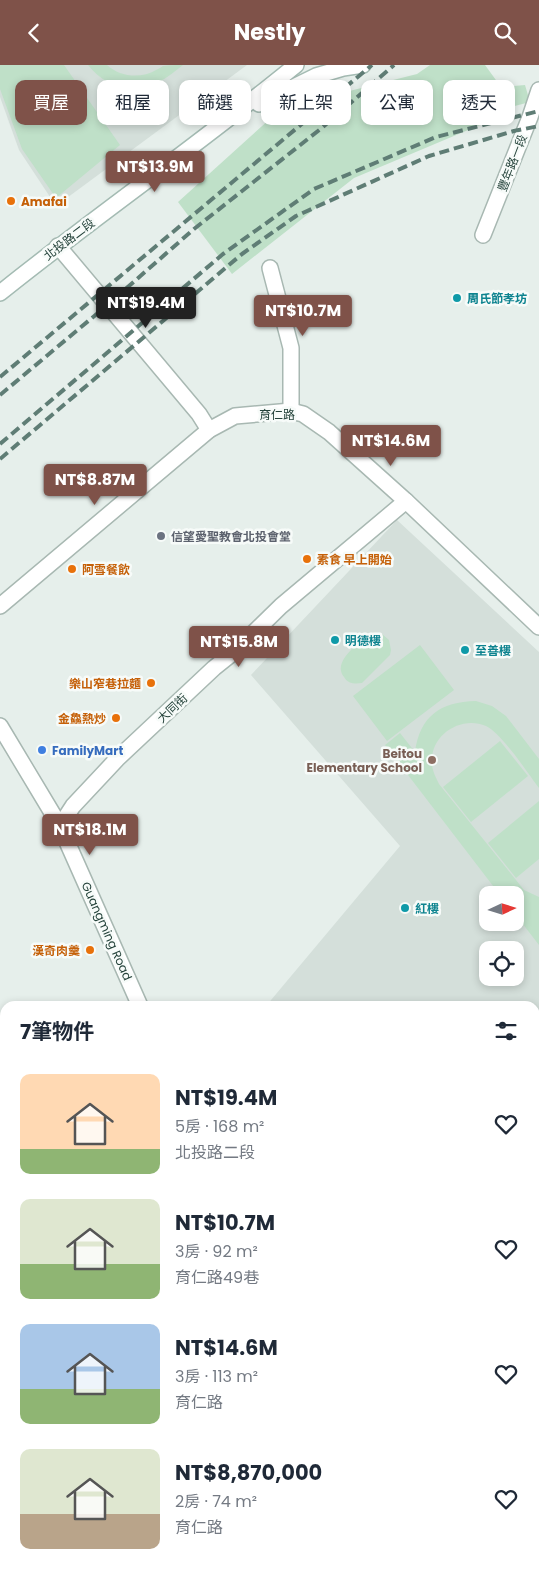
<!DOCTYPE html>
<html lang="zh-TW">
<meta charset="utf-8">
<style>
:root{--surface:#fff;--page:#f6f6f7;--text:#1f2937;--muted:#747a83;--accent:#7f5249}
body{margin:0;font-family:Poppins,"Noto Sans TC",sans-serif;background:var(--page);color:var(--text);height:100vh;display:flex;flex-direction:column;font-size:19px;white-space:nowrap}
*{box-sizing:border-box;margin:0}
p{font-size:16px;color:var(--muted)}
.icon{flex:none;width:28px;height:28px;fill:none;stroke:currentColor;stroke-width:2;stroke-linecap:round;stroke-linejoin:round}
.map{position:relative;flex:1;overflow:hidden}
.details{position:absolute;left:0px;top:936px;width:540px;height:571px;display:flex;flex-direction:column;background:var(--surface);border-radius:15px 15px 0 0;box-shadow:0 2px 8px #0003}
.details>*{flex:none}
.guide{position:absolute;left:15px;top:15px;width:510px;height:45px;display:flex;gap:10px}
.needle{width:32px;rotate:86deg}
.tools{position:absolute;left:479px;top:821px;display:grid;gap:10px}
.tools a{display:grid;place-items:center;width:45px;height:45px;border-radius:10px;background:var(--surface);box-shadow:0 2px 8px #0003;font-size:25px}
.price{position:absolute;translate:-50% -42px;padding:0 11px;border-radius:5px;background:var(--accent);color:#fff;font-size:16px;line-height:32px;filter:drop-shadow(0 1px 2px #0008)}
.price::after{content:'';position:absolute;left:50%;top:30px;width:15px;height:11px;margin-left:-8px;background:inherit;clip-path:polygon(0 0,100% 0,50% 100%)}
.price.on{background:#222;color:#fff}
ul{padding:0;list-style:none}
li{display:flex;align-items:center;gap:15px;height:125px;padding:0 20px}
li span{display:grid;place-items:center;flex:none;width:140px;height:100px;border-radius:10px;color:#555}
li>.icon{margin-inline-start:auto}
span .icon{width:60px;height:60px;fill:#fffc;stroke-width:1}
li b{font-size:21px}
h2{display:flex;justify-content:space-between;align-items:center;height:60px;padding:0 20px;font-size:21px}
.chip{padding:0 18px;border-radius:10px;background:var(--surface);box-shadow:0 2px 8px #0003;font-size:18px;line-height:45px}
.chip.on{background:var(--accent);color:#fff}
header{display:flex;justify-content:space-between;align-items:center;height:65px;padding:0 20px;background:var(--accent);color:#fff;font-size:22px;font-weight:700}
.map>svg:first-child{display:block}
</style>
<header><svg class="icon" aria-label="back" viewBox="0 0 24 24"><path d="M15 5l-7 7 7 7"/></svg>Nestly<svg class="icon" aria-label="search" viewBox="0 0 24 24"><circle cx="10" cy="10" r="6"/><path d="M15 15l6 6"/></svg></header>
<div class="map">
<svg width="539" height="1507" viewBox="0 0 539 1507">
<rect width="100%" height="100%" fill="#e6efeb"/>
<!-- built -->
<g fill="#d4dfda" fill-rule="evenodd">
<path d="M0 0H247L56 141 19 85 0 32Z"/>
<path d="M397 455 539 587V977L535 983V941H266L400 781 251 610ZM488 830H515V858H488ZM488 885H515V912H488Z"/>
<path d="M5 1439V1502L29 1503 27 1507H0V1452Z"/>
<path d="M151 1502 319 1503 317 1507H149Z"/>
</g>
<!-- green -->
<g fill="#bfe0c8">
<path d="M0 0H64L120 80 56 133 22 84 0 24Z"/>
<path d="M88 0H107C120 12 141 14 156 5 159 4 161 2 163 1 168 0 177 0 183 0 175 6 167 13 157 18 132 29 105 22 88 0Z"/>
<path d="M430 0H485L501 22 525 20 530 37 499 45 480 60 354 113 232 209 178 137 282 43 417 9Z"/>
<path d="M372 568 382 569 389 575 391 585 390 590 362 618C355 619 348 619 344 612 332 597 357 580 367 570Z"/>
<path d="M420 580 454 625 387 676 353 631Z"/>
<path d="M476 636 492 641 506 651 539 694V723C527 707 502 669 486 661 461 650 430 670 432 698 432 706 436 712 439 719L524 825 539 832V880L515 849V830H500L385 680 400 668 415 687C420 651 440 637 476 636Z"/>
<path d="M500 676 528 711 471 757 443 722Z"/>
<path d="M539 736V794L516 813 488 778Z"/>
<path d="M539 1201V1283L535 1288V1207Z"/>
</g>
<g fill="none" stroke-linecap="round" stroke-linejoin="round">
<defs>
<g id="street">
<path d="M483 170 530 52 539 25"/>
<path d="M58 181 199 349 209 365"/>
<path d="M270 203 291 283V346"/>
<path d="M0 541 209 365 235 351 291 346 303 349 329 367 406 436 539 562"/>
<path d="M0 661 60 761 140 941"/>
<path d="M60 761 73 741 117 694 214 603 234 587 281 541 406 436"/>
<path d="M0 1323 5 1324"/>
<path d="M1 1507 5 1496"/>
<path d="M183 1507 185 1502"/>
</g>
<g id="secondary">
<path d="M259 39 316 11 343 3 363 0"/>
<path d="M0 228C97 150 200 79 296 0"/>
<path d="M535 1045 539 1039"/>
<path d="M453 1502 461 1507"/>
<path d="M327 1507 330 1502"/>
<path d="M385 1507 387 1502"/>
</g>
</defs>
<!-- street casing -->
<use href="#street" stroke="#a8b8b2" stroke-width="18"/>
<!-- secondary casing -->
<use href="#secondary" stroke="#a4bbb3" stroke-width="18"/>
<!-- street -->
<use href="#street" stroke="#fff" stroke-width="15"/>
<!-- secondary -->
<use href="#secondary" stroke="#fff" stroke-width="15"/>
<!-- rail -->
<g stroke="#5f7d75" stroke-width="4" stroke-dasharray="10 5" stroke-linecap="butt">
<path d="M0 312 372 0"/>
<path d="M0 330 105 242 194 164 323 62 394 0"/>
<path d="M0 379 223 189 314 124 436 72 539 46"/>
<path d="M0 394 242 189 296 151 429 91 514 66 539 61"/>
</g>
</g>
<!-- markers -->
<g fill="#e8710a" stroke="#f7fbf9" stroke-width="2">
<circle cx="11" cy="136" r="5"/>
<circle cx="307" cy="494" r="5"/>
<circle cx="72" cy="504" r="5"/>
<circle cx="151" cy="618" r="5"/>
<circle cx="116" cy="653" r="5"/>
<circle cx="90" cy="885" r="5"/>
</g>
<g fill="#0f9aa8" stroke="#f7fbf9" stroke-width="2">
<circle cx="457" cy="233" r="5"/>
<circle cx="335" cy="575" r="5"/>
<circle cx="465" cy="585" r="5"/>
<circle cx="405" cy="843" r="5"/>
</g>
<circle fill="#6b7280" stroke="#f7fbf9" stroke-width="2" cx="161" cy="471" r="5"/>
<circle fill="#3f7fe0" stroke="#f7fbf9" stroke-width="2" cx="42" cy="685" r="5"/>
<circle fill="#8d6e63" stroke="#f7fbf9" stroke-width="2" cx="432" cy="695" r="5"/>
<g text-anchor="middle" dominant-baseline="central" stroke-width="5" stroke-linejoin="round" paint-order="stroke">
<!-- street labels -->
<g font-size="12" fill="#24423a" stroke="#f7fbf9">
<text transform="translate(512 98) rotate(-69)">豐年路一段</text>
<text transform="translate(69 174) rotate(-37)">北投路二段</text>
<text x="277" y="349">育仁路</text>
<text transform="translate(172 643) rotate(-43)">大同街</text>
<text transform="translate(107 866) rotate(66)">Guangming Road</text>
</g>
<!-- food labels -->
<g font-size="12" font-weight="bold" fill="#c56008" stroke="#f7fbf9" text-anchor="start">
<text x="21" y="136">Amafai</text>
<text x="317" y="494">素食 早上開始</text>
<text x="82" y="504">阿雪餐飲</text>
<text x="141" y="618" text-anchor="end">樂山窄巷拉麵</text>
<text x="106" y="653" text-anchor="end">金鱻熱炒</text>
<text x="80" y="885" text-anchor="end">漢奇肉羹</text>
</g>
<!-- culture labels -->
<g font-size="12" font-weight="bold" fill="#0d838f" stroke="#f7fbf9" text-anchor="start">
<text x="467" y="233">周氏節孝坊</text>
<text x="345" y="575">明德樓</text>
<text x="475" y="585">至善樓</text>
<text x="415" y="843">紅樓</text>
</g>
<!-- worship labels -->
<g font-size="12" font-weight="bold" fill="#5b616d" stroke="#f7fbf9" text-anchor="start">
<text x="171" y="471">信望愛聖教會北投會堂</text>
</g>
<!-- shop labels -->
<g font-size="12" font-weight="bold" fill="#366cbe" stroke="#f7fbf9" text-anchor="start">
<text x="52" y="685">FamilyMart</text>
</g>
<!-- education labels -->
<g font-size="12" font-weight="bold" fill="#785e54" stroke="#f7fbf9" text-anchor="end">
<text x="422" y="688">Beitou<tspan x="422" dy="14">Elementary School</tspan></text>
</g>
</g>
</svg>
<div class="tools">
<a><svg class="needle" viewBox="-14 -14 28 28"><path d="M0-13l5 13h-10z" fill="#e53935"/><path d="M0 13l5-13h-10z" fill="#747a83"/></svg></a>
<a><svg class="icon" aria-label="locate" viewBox="0 0 24 24"><circle cx="12" cy="12" r="6"/><path d="M12 2v4M12 18v4M2 12h4M18 12h4"/></svg></a>
</div>
<b class="price" style="left:155px;top:128px">NT$13.9M</b>
<b class="price on" style="left:146px;top:264px">NT$19.4M</b>
<b class="price" style="left:303px;top:272px">NT$10.7M</b>
<b class="price" style="left:391px;top:402px">NT$14.6M</b>
<b class="price" style="left:95px;top:441px">NT$8.87M</b>
<b class="price" style="left:239px;top:603px">NT$15.8M</b>
<b class="price" style="left:90px;top:791px">NT$18.1M</b>
<div class="guide">
<a class="chip on">買屋</a>
<a class="chip">租屋</a>
<a class="chip">篩選</a>
<a class="chip">新上架</a>
<a class="chip">公寓</a>
<a class="chip">透天</a>
</div>
<section class="details">
<h2>7筆物件<svg class="icon" aria-label="filters" viewBox="0 0 24 24"><path d="M4 7h16M4 17h16"/><circle cx="9" cy="7" r="2"/><circle cx="15" cy="17" r="2"/></svg></h2>
<ul>
<li><span style="background:linear-gradient(#ffd9b3 75%,#8fb573 0)"><svg class="icon" aria-label="home" viewBox="0 0 24 24"><path d="M3 11l9-7 9 7M6 9v11h12V9"/></svg></span><div><b>NT$19.4M</b><p>5房 · 168 m²</p><p>北投路二段</p></div><svg class="icon" aria-label="heart" viewBox="0 0 24 24"><path d="M12 20l-8-8c-3-5 5-10 8-4 3-6 11-1 8 4z"/></svg></li>
<li><span style="background:linear-gradient(#dfe7d0 65%,#8fb573 0)"><svg class="icon" aria-label="home" viewBox="0 0 24 24"><path d="M3 11l9-7 9 7M6 9v11h12V9"/></svg></span><div><b>NT$10.7M</b><p>3房 · 92 m²</p><p>育仁路49巷</p></div><svg class="icon" aria-label="heart" viewBox="0 0 24 24"><path d="M12 20l-8-8c-3-5 5-10 8-4 3-6 11-1 8 4z"/></svg></li>
<li><span style="background:linear-gradient(#a9c7e8 65%,#8fb573 0)"><svg class="icon" aria-label="home" viewBox="0 0 24 24"><path d="M3 11l9-7 9 7M6 9v11h12V9"/></svg></span><div><b>NT$14.6M</b><p>3房 · 113 m²</p><p>育仁路</p></div><svg class="icon" aria-label="heart" viewBox="0 0 24 24"><path d="M12 20l-8-8c-3-5 5-10 8-4 3-6 11-1 8 4z"/></svg></li>
<li><span style="background:linear-gradient(#dfe7d0 65%,#b9a48a 0)"><svg class="icon" aria-label="home" viewBox="0 0 24 24"><path d="M3 11l9-7 9 7M6 9v11h12V9"/></svg></span><div><b>NT$8,870,000</b><p>2房 · 74 m²</p><p>育仁路</p></div><svg class="icon" aria-label="heart" viewBox="0 0 24 24"><path d="M12 20l-8-8c-3-5 5-10 8-4 3-6 11-1 8 4z"/></svg></li>
</ul>
</section>
</div>
